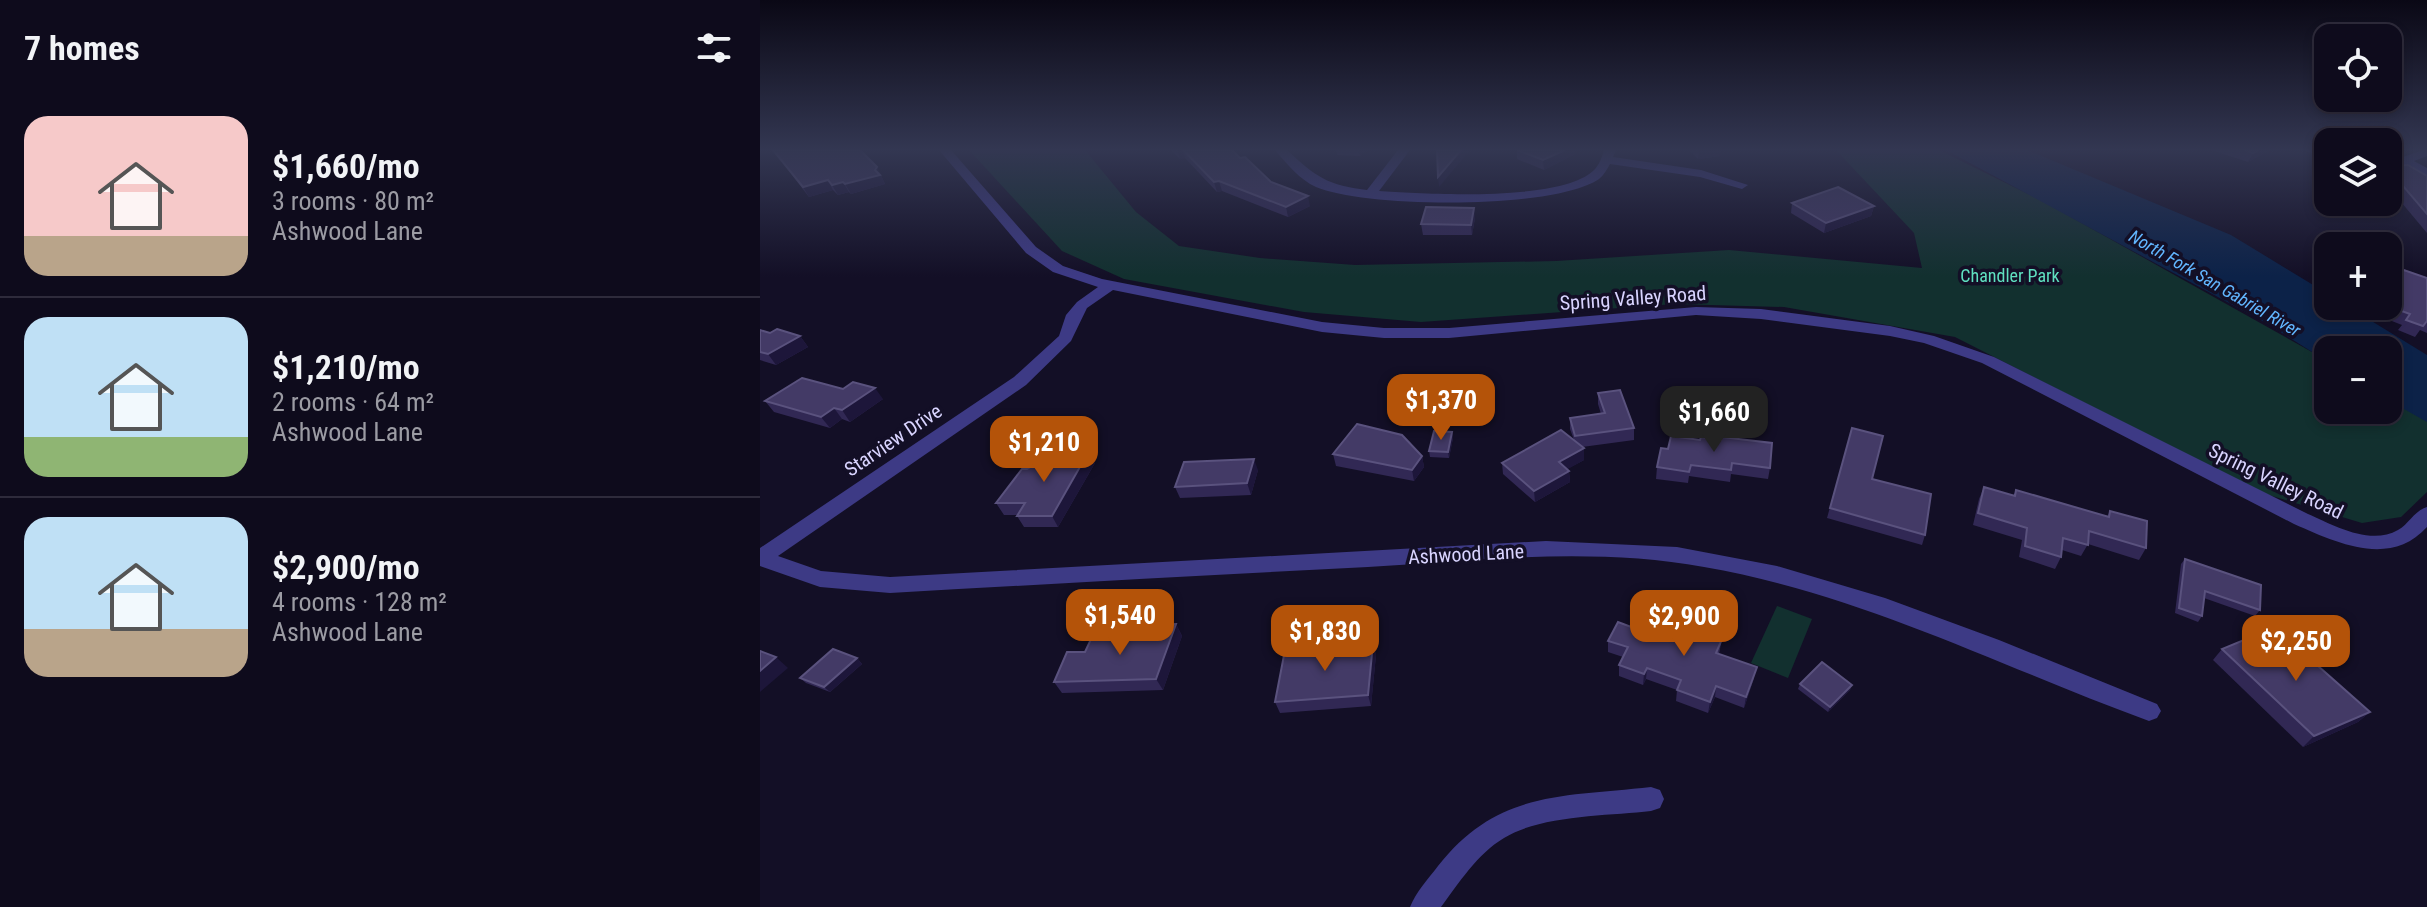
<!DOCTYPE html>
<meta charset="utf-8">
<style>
:root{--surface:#0e0b1c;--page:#1c1929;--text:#f1f3f6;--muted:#9b9ba3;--line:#2e2b3b;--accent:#b45309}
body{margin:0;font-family:"Roboto Condensed",sans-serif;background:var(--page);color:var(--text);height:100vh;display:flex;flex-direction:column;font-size:30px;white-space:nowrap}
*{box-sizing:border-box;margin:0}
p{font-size:26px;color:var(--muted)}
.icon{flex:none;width:44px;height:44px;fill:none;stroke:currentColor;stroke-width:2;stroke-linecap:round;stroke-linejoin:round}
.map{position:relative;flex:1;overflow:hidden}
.details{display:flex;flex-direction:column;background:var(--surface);width:760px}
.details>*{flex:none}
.controls{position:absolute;left:1554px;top:24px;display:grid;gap:16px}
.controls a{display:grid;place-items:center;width:88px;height:88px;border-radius:16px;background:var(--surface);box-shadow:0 4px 12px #0003,0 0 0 2px var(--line);font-size:40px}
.price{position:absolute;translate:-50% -68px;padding:0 18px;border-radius:16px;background:var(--accent);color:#fff;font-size:26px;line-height:52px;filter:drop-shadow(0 2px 4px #0008)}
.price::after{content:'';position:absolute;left:50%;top:48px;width:24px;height:18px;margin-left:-12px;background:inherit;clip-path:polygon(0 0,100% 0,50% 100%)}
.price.active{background:#222;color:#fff}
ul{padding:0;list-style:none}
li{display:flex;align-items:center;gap:24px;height:200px;padding:0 24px}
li+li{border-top:2px solid var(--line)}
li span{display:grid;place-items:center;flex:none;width:224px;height:160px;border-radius:24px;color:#555}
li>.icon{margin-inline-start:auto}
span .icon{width:96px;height:96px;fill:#fffc;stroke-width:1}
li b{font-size:34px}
h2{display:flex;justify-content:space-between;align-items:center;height:96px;padding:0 24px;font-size:34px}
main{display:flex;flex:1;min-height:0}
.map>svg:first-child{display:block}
</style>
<main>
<section class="details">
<h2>7 homes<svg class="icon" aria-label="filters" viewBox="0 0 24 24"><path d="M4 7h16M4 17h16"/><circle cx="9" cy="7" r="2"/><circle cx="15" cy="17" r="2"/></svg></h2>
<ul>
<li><span style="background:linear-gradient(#f6c9c9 75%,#b9a48a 0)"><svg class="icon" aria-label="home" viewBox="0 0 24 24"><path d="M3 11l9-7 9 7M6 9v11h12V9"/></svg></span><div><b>$1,660/mo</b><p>3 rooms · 80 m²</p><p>Ashwood Lane</p></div></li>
<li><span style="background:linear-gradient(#bfe0f5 75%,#8fb573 0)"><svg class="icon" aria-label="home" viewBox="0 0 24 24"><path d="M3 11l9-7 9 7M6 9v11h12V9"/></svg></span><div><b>$1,210/mo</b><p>2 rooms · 64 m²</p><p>Ashwood Lane</p></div></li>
<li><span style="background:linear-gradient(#bfe0f5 70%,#b9a48a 0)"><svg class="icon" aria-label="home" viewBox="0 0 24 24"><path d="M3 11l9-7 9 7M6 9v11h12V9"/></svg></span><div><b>$2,900/mo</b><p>4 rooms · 128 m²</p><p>Ashwood Lane</p></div></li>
</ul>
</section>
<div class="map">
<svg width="1667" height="907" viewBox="0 0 1667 907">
<rect width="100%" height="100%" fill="#130f26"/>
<!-- green -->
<g fill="#12302f">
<path d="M209 150H325L376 212 419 246 500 258 595 265 796 261 969 250 1162 268 1154 233 1076 150H1179L1284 202 1568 361V410H1628V395L1667 418V492L1641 517 1602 523 1502 493 1195 337 1024 307 915 304 661 322 544 312 364 279 302 251Z"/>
<path d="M1017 606 1052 619 1028 678 991 663Z"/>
</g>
<!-- water -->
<path fill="#0c2248" d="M1186 150H1267L1471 235 1568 294V306H1587L1667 355V422L1628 400V350H1568V362L1506 323Z"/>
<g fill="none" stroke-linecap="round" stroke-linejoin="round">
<!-- street -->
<g fill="#3d3a85" fill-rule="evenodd">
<path d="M179 150H191L276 247 303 266 342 279 562 322 624 328H689L936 307 1001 309 1130 326 1174 336 1234 357 1548 514C1573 525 1610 546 1638 530 1649 524 1654 511 1667 507V527C1630 568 1577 543 1534 524L1222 363 1164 343 1130 336 1001 319 936 315 689 338H624L562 332 353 290 327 308 311 341 266 385 18 556 61 571 130 577 786 541 917 547 1017 566 1125 598 1239 640 1397 704 1401 711 1397 718 1389 721C1238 666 1105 595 944 567 834 547 719 560 608 567 449 575 289 584 130 593L60 587 0 566V548L254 377 299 336 306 315 317 302 338 287 293 272 266 253Z"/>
<path d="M515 150H527C556 177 567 185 607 190L638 150H650L619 191C665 194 799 202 833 171 839 166 842 157 844 150H856L853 157 941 170 988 185 982 189 940 177 850 164C847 169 844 175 839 179 794 210 605 208 556 187 540 180 526 163 515 150Z"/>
<path d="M1546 150 1568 151V157L1548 152Z"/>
<path d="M1663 150H1667V156L1654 161 1667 168V177L1643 165H1628V157H1643Z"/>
<path d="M891 787 900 790 904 799 900 808 891 811C848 816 781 815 744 838 717 854 699 883 681 907H650C656 892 668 879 678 866 738 790 803 797 891 787Z"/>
</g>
</g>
<!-- wall -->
<g fill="#312854">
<path d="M13 150 117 167 125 184 91 194 89 192 78 195 73 190 49 197Z"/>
<path d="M411 150H472L480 158 511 182 550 206 528 217 462 191 457 192 425 158 420 159Z"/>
<path d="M576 150H606L600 156 577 155Z"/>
<path d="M757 150H815V154L784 170 757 159Z"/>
<path d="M929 150H961L960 156 938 159Z"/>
<path d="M1451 150H1510L1488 162Z"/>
<path d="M1628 166 1667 176V233L1631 190 1628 188Z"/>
<path d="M1032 203 1114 206 1111 216 1064 233 1031 213Z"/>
<path d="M715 218 712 235H663L661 224Z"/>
<path d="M1628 276 1667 278V333L1660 330 1655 337 1638 330 1642 325 1619 316 1626 306H1628L1632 299 1628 298Z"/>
<path d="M0 330 10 333 40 336 48 347 16 365 0 360Z"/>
<path d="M838 393 874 428V440L822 447 824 460 807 469 809 471 810 482 775 502 743 474 742 463 814 440 810 429V418L841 414 838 404Z"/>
<path d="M123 399 90 422 82 419 70 428 14 412 5 401Z"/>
<path d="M1092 428 1112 479 1165 535 1162 545 1067 518Z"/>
<path d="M692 432 693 438 689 458 670 457 669 451Z"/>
<path d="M908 449 1010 468 1008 479 971 474 970 482 929 476 928 483 896 479 897 467Z"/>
<path d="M573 454 662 456 664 467 654 481 576 466Z"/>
<path d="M335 463 298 527H264L257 516 258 515H244L236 503 267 469Z"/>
<path d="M498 470 491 495 420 498 415 487Z"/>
<path d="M1224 487 1253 496 1256 490 1347 517 1350 511 1386 548 1379 560 1328 544 1321 556 1302 550 1301 557 1295 569 1259 557 1262 540 1213 525 1219 499Z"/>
<path d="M1425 559 1500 610 1495 616 1444 598 1442 616 1438 622 1415 613 1421 564Z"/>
<path d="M416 624 422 636 403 690 302 693 294 682 325 652 374 635Z"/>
<path d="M890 634 962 639 959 654 994 678 984 708 955 697 948 713 916 701 917 690 886 679 883 685 859 676V665L863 657 848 652V641Z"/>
<path d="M613 643 616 655 611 706 520 713 515 702Z"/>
<path d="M1462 649 1610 712 1598 722 1543 747 1453 660Z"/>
<path d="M97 658 102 664 70 692 46 683 40 678Z"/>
<path d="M1040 684 1092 685 1090 690 1068 712 1038 689Z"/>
</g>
<!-- shaded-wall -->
<g fill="#1d163a">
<path d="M417 150H422L425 158 420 159Z"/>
<path d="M599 150H606L600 156Z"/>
<path d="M701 150H710L679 187 678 177Z"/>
<path d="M805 150H815V154L784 170 783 160Z"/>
<path d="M939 150H961L960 156 938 159Z"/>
<path d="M1499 150H1510L1488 162 1493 153Z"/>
<path d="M117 167 125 184 91 194 85 184 115 170Z"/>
<path d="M68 180 73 190 49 197 43 187Z"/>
<path d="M459 181 462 191 457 192 454 182Z"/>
<path d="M83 182 89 192 78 195 72 185Z"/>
<path d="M548 196 550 206 528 217 526 207Z"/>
<path d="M1114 206 1111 216 1064 233 1066 223Z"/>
<path d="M714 208 715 218 712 235 711 225Z"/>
<path d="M40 336 48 347 16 365 8 354Z"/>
<path d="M115 388 123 399 90 422 82 410Z"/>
<path d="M74 408 82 419 70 428 61 417Z"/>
<path d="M692 432 693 438 689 458 688 452Z"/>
<path d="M824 448V460L799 474V462Z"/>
<path d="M329 451 335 463 298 527 292 516Z"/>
<path d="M662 456 664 467 654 481 652 470Z"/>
<path d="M494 459 498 470 491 495 487 483Z"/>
<path d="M809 471 810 482 775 502 774 491Z"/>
<path d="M416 624 422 636 403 690 396 679Z"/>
<path d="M613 643 616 655 611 706 608 695Z"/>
<path d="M16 657 28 668 0 692V671Z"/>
<path d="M97 658 102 664 70 692 64 687Z"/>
<path d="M997 667 994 678 984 708 986 697Z"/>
<path d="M887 668 886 679 883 685 884 674Z"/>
<path d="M1092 685 1090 690 1068 712 1070 707Z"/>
<path d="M956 686 955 697 948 713 950 702Z"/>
<path d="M1610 712 1598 722 1543 747 1554 736Z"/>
</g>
<!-- building -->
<g fill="#433a66" stroke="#5a527e" stroke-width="2">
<path d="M13 150H100L117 167 115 170 120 175 85 184 83 182 72 185 68 180 43 187Z"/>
<path d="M423 150H472L480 158 485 157 511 182 548 196 526 207 459 181 454 182Z"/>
<path d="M677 150H701L678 177Z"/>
<path d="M757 150H805L783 160Z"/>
<path d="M1484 150H1499L1493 153Z"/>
<path d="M1648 165 1667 176V214L1638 180 1628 175V166Z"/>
<path d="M1078 187 1114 206 1066 223 1032 203Z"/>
<path d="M666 207 714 208 711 225 661 224Z"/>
<path d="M1635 267 1667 278V321L1663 326 1646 320 1650 314 1628 306V304L1640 289 1628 285V276Z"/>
<path d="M17 329 40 336 8 354 0 352V330L10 333Z"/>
<path d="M42 378 83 389 93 382 115 388 82 410 74 408 61 417 5 401Z"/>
<path d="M860 390 874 428 815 436 810 418 845 413 838 393Z"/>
<path d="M597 424 642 435 662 456 652 470 573 454Z"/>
<path d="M1092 428 1123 436 1112 479 1171 494 1165 535 1070 508Z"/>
<path d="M801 430 824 448 799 462 809 471 774 491 742 463Z"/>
<path d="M674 431 692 432 688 452 669 451Z"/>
<path d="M911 436 940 440 941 437 961 440 962 437 1012 443 1010 468 972 463 971 470 931 465 929 472 897 467 901 448 908 449Z"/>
<path d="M329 451 292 516H257L265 503H236L262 469H267L295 452Z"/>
<path d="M494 459 487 483 415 487 424 462Z"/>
<path d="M1224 487 1255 496 1256 490 1349 517 1350 511 1387 521 1386 548 1329 531 1328 545 1303 538 1301 557 1265 546 1267 528 1218 513Z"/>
<path d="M1425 559 1501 585 1500 610 1445 591 1442 616 1419 608Z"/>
<path d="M898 617 962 639 956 653 997 667 986 697 956 686 950 702 917 690 921 680 887 668 884 674 859 665 868 647 848 641 858 622 890 634Z"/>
<path d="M416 624 396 679 294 682 307 652H325L332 637 374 635 378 625Z"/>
<path d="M1506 631 1532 654 1540 650 1610 712 1554 736 1462 649Z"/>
<path d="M613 643 608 695 515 702 525 650Z"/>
<path d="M73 649 97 658 64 687 40 678Z"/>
<path d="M0 651 16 657 0 671Z"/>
<path d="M1062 662 1092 685 1070 707 1040 684Z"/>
</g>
<!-- sky -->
<linearGradient id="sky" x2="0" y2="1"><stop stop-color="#0a0815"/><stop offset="0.54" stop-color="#333752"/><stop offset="1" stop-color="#333752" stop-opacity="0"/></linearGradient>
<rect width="1667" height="277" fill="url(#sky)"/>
<g text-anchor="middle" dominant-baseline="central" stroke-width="7" stroke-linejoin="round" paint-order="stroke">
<!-- far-park labels -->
<g font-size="18" fill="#5fe0c0" stroke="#130f26">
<text x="1250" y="275">Chandler Park</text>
</g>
<!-- far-water labels -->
<g font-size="18" font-style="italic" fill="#62b6ff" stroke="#130f26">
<text transform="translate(1455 283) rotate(30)">North Fork San Gabriel River</text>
</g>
<!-- street labels -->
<g font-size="20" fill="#d9d4ff" stroke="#130f26">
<text transform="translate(873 298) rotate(-4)">Spring Valley Road</text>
<text transform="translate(133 440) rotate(-34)">Starview Drive</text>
<text transform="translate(1516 481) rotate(26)">Spring Valley Road</text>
<text transform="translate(706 554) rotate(-3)">Ashwood Lane</text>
</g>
</g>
</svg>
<div class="controls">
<a><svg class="icon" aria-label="locate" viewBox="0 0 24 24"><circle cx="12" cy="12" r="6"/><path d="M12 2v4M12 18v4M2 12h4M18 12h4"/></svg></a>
<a><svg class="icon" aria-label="layers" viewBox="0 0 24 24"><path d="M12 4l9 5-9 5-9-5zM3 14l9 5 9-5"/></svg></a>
<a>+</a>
<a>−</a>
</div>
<b class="price" style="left:681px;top:442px">$1,370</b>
<b class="price active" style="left:954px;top:454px">$1,660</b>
<b class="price" style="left:284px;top:484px">$1,210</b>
<b class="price" style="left:360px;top:657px">$1,540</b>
<b class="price" style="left:924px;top:658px">$2,900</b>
<b class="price" style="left:565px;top:673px">$1,830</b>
<b class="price" style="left:1536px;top:683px">$2,250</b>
</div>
</main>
